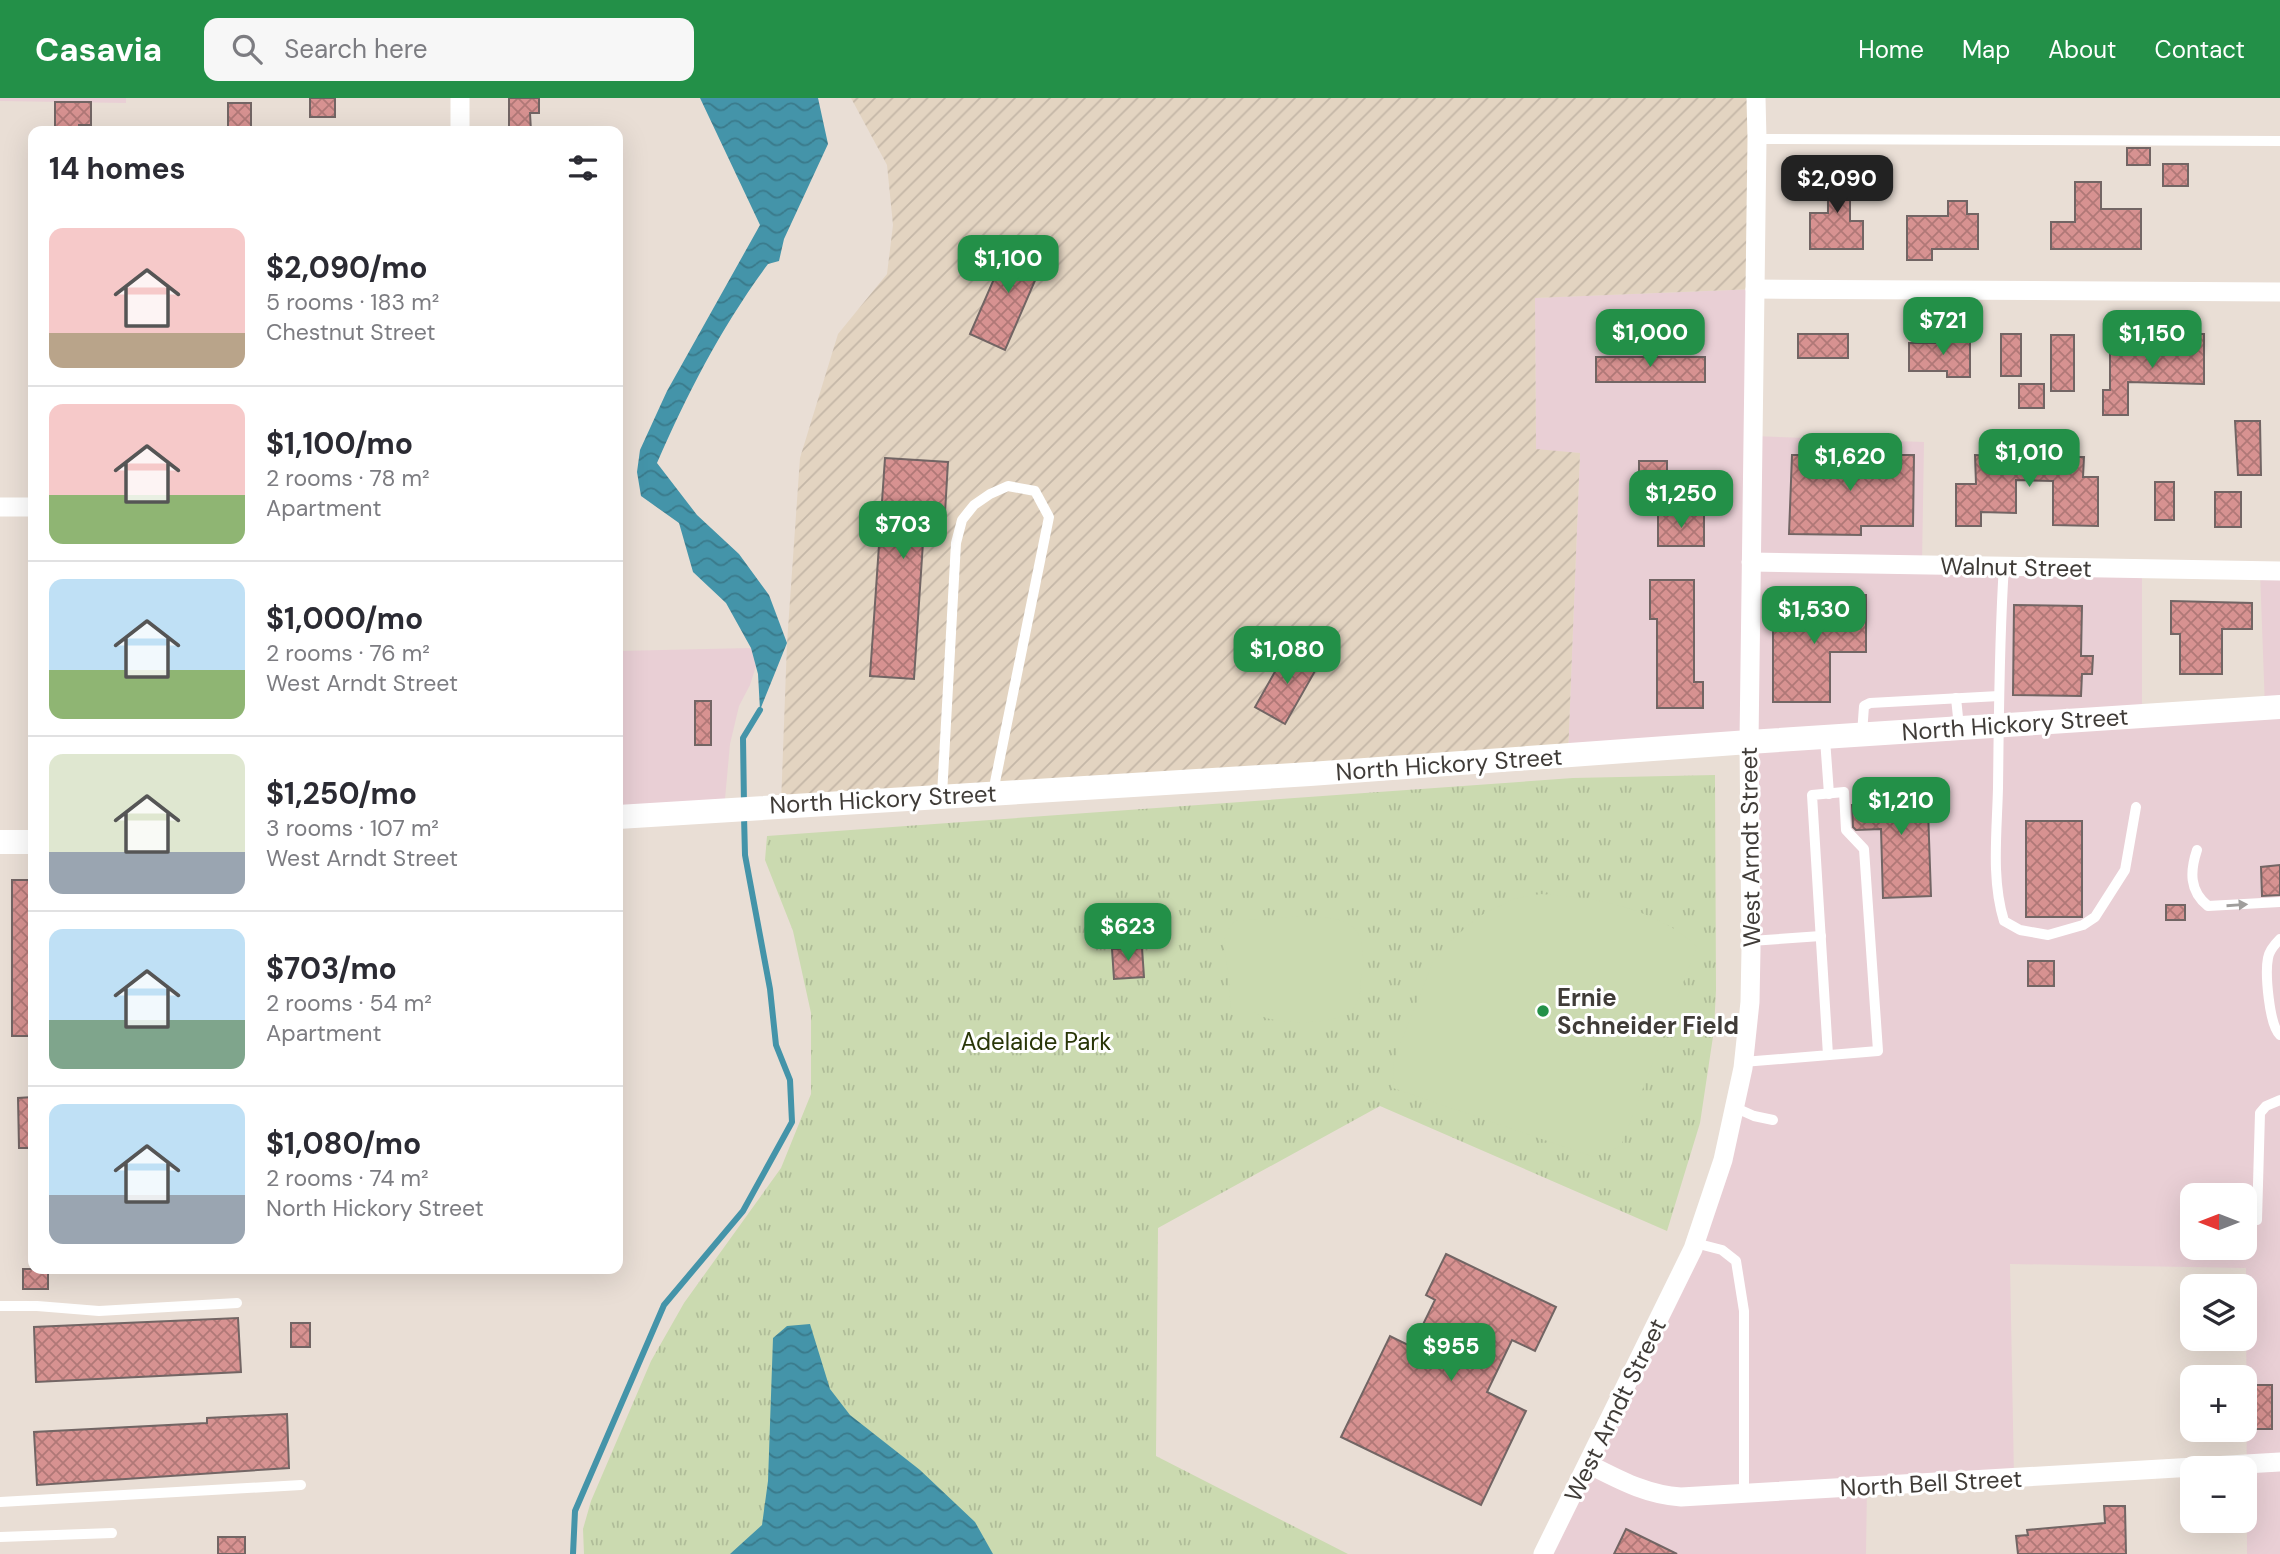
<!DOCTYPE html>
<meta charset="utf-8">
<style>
:root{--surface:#fff;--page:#f7f7f7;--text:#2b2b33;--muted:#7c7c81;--line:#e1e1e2;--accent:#239048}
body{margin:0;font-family:"DM Sans",sans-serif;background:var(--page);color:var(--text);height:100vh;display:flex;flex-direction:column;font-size:26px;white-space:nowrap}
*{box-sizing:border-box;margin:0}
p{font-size:23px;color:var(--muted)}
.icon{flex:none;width:38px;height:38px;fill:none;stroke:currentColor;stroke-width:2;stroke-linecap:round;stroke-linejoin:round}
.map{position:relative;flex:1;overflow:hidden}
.side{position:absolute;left:28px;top:28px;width:595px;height:1148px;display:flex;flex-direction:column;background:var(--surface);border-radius:14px;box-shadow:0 7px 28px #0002}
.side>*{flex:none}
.needle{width:46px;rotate:270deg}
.tools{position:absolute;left:2180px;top:1085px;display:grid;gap:14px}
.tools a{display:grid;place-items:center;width:77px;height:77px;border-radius:14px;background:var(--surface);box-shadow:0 7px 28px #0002;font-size:35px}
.price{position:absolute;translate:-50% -60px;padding:0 16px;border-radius:14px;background:var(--accent);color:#fff;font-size:23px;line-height:46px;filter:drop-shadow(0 2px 4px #0008)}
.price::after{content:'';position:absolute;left:50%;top:42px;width:21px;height:16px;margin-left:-10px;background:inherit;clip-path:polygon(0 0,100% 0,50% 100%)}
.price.active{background:#222;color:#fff}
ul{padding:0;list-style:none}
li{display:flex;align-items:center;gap:21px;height:175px;padding:0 21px}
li+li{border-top:2px solid var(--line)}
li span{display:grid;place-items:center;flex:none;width:196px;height:140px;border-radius:14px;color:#555}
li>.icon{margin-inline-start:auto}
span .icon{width:84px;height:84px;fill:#fffc;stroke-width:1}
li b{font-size:30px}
h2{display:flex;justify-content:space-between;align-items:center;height:84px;padding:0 21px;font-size:30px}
header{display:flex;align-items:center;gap:42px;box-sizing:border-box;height:98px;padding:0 35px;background:var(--accent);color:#fff}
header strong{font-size:33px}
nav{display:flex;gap:38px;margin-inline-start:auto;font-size:24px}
.search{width:490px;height:63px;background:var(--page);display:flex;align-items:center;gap:18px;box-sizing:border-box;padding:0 24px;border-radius:14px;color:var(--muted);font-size:26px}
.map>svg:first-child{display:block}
</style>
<header>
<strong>Casavia</strong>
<div class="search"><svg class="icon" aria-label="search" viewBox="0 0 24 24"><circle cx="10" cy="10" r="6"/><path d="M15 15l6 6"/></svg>Search here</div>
<nav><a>Home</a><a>Map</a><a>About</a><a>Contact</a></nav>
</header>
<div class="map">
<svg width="2280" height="1456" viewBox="0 0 2280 1456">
<defs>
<pattern id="industrial-furrows" width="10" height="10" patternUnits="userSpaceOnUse" patternTransform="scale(1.75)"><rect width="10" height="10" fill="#e3d4c1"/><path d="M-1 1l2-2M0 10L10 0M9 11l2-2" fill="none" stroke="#c4b7a7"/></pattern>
<pattern id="park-tufts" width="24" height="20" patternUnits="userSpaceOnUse" patternTransform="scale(1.75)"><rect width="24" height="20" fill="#cbdab0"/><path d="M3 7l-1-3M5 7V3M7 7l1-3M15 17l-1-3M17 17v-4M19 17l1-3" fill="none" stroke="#afbc98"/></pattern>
<pattern id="water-waves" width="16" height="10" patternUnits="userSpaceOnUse" patternTransform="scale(1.75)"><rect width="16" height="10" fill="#4494a9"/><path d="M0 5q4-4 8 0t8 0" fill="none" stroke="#3a7a8b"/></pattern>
<pattern id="building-cross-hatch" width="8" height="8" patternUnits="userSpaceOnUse" patternTransform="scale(1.75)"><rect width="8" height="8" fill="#d79291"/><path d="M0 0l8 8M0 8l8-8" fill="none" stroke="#b07877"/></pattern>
</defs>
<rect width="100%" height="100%" fill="#e9ded5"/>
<!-- commercial -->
<g fill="#e9cfd5" fill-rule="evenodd">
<path d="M0 0H126V5L0 3Z"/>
<path d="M1755 191 1753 338 1924 344 1922 466 2142 471V617L2265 610 2260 473H2280V1456H2247L2246 1170 2010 1166 2014 1380 1867 1388 1866 1456H1543L1671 1200 1743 970 1748 644 1568 657 1580 355 1536 352 1535 200ZM2193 1097H2245V1150H2193Z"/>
<path d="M751 550 756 568 750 587 739 608 730 646 724 712 618 719V553Z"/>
</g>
<!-- industrial -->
<path fill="url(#industrial-furrows)" d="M851 0H1756L1755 191 1535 200 1536 351 1580 355 1568 657 781 707 787 545 800 360 838 236 887 176 893 127 887 67Z"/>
<!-- park -->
<path fill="url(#park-tufts)" d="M1715 677 1716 892 1714 932 1700 1025 1667 1133 1380 1008 1158 1130 1156 1358 1348 1456H584L583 1431 591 1403 651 1263 684 1205 781 1070 811 996V915L793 833 765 762 767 738 1573 680Z"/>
<!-- pitch -->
<g fill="#cbdab0">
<path d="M1540 796C1597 799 1654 810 1697 848L1621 1048 1594 1059 1393 990 1394 962 1433 864 1448 845 1478 819 1513 801Z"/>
<path d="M1304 818C1329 820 1360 818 1362 850 1363 857 1364 865 1363 872 1362 878 1361 877 1361 882 1360 894 1361 902 1352 912 1335 928 1271 928 1254 914H1232C1229 903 1230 892 1229 881 1228 861 1216 841 1235 823Z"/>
</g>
<!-- water -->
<g fill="url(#water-waves)">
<path d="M700 0H818L828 46 784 141 779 163 768 166C722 228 688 294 657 365L697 417 739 456 769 497 787 545 760 612 758 576 751 550 726 505 693 474 679 425 641 398 637 374 640 352 667 293 760 127Z"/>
<path d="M810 1226 830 1291 850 1317 920 1372 975 1424 993 1456H730L762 1427 768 1383 773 1240 787 1228Z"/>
</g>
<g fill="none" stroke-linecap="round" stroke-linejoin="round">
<!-- stream -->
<g stroke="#4494a9" stroke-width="6">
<path d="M744 707 743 640 760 612"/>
<path d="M573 1456 575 1413 664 1207 743 1113 792 1024 790 982 776 947 770 891 745 757 744 718"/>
</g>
</g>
<!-- building -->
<g fill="url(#building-cross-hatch)" stroke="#726564" stroke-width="2">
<rect x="310" y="0" width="25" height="19"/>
<path d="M509 0H539V15H530L531 33H509Z"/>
<path d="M55 4H91V27H79V33H55Z"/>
<rect x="228" y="5" width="23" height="24"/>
<rect x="2127" y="50" width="23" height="17"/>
<path d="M1828 64H1850V123H1863V151H1810V115H1828Z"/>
<rect x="2163" y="66" width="25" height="22"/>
<path d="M2075 84H2101V111H2141V151H2051V124H2075Z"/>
<path d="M1948 103H1967V116H1978V151H1932V162H1907V118H1948Z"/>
<path d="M1011 142 1046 157 1005 252 970 236Z"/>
<rect x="1798" y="236" width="50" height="24"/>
<rect x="2001" y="236" width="20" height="42"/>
<path d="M2182 236H2204V286L2128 284V317H2103V292H2110V248H2146V253H2182Z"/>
<path d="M1947 237H1970V279H1947V273H1909V245H1947Z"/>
<rect x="2051" y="237" width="23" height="56"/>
<rect x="1596" y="259" width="109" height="25"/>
<rect x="2019" y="286" width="25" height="24"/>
<path d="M2235 323H2260L2261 377H2238Z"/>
<path d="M1792 357H1914L1913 428H1861V437L1789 436Z"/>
<path d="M1975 357 2053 361V359H2084L2083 379H2098V428L2053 427V383L2016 382V415L1981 414V428H1956V386H1976Z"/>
<path d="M885 360 948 364 945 415 925 414 914 581 870 578Z"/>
<rect x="1639" y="363" width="28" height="37"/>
<rect x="2155" y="384" width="19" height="38"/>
<rect x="2215" y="394" width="26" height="35"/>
<rect x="1658" y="417" width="46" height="31"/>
<path d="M1650 482H1694V584H1703V610H1657V521H1650Z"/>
<path d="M1830 497H1866V554H1830V604H1773V510L1830 511Z"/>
<path d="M2171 503 2252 505V531H2222V576H2180V536H2171Z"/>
<path d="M2014 507 2082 508 2081 558H2093L2092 576H2082L2081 598 2013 597Z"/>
<path d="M1289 549 1319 566 1285 626 1255 609Z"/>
<rect x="695" y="603" width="16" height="44"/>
<path d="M1927 683 1931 798 1883 800 1881 731 1856 732 1853 729 1852 707 1878 706 1877 685Z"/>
<rect x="2026" y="723" width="56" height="96"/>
<path d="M2280 767V797L2262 798 2261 769Z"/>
<rect x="12" y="782" width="21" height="156"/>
<rect x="2166" y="807" width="19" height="15"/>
<path d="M1142 850 1144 879 1114 881 1112 851Z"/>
<rect x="2028" y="863" width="26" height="25"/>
<path d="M33 999V1050H19L18 1000Z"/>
<path d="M1446 1156 1556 1209 1535 1253 1512 1242 1487 1294 1526 1313 1481 1407 1341 1339 1390 1238 1412 1249 1435 1202 1426 1197Z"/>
<rect x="23" y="1171" width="25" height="20"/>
<path d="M238 1220 241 1274 36 1284 34 1229Z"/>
<rect x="291" y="1225" width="19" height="24"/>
<rect x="2248" y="1287" width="24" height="44"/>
<path d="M287 1316 289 1370 37 1387 34 1334 207 1325V1320Z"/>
<path d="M2104 1408H2125L2126 1456H2018L2016 1438 2028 1437 2027 1432 2105 1425Z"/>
<path d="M1626 1431 1677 1456H1614Z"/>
<rect x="218" y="1439" width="27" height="17"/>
</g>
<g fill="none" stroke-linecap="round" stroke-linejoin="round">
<!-- service -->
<g stroke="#fff" stroke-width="10">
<path d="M1757 41 2280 43"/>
<path d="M2004 468C1999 542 1999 616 1998 690 1997 734 1991 781 2004 823L2020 832 2048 837 2083 827 2095 819 2125 772 2136 709"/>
<path d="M1956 600 1959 629"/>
<path d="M1862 636 1864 608 1870 605 1999 598"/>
<path d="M1825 641 1829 696"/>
<path d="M942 697 956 445 962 422 974 407 990 396 1008 388 1035 393 1049 419 993 694"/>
<path d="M2197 752C2190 773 2189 793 2208 808L2280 804"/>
<path d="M2280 841C2275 846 2269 853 2268 860 2265 875 2269 927 2280 937"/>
<path d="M1751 843 1821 838"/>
<path d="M1743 964 1878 953 1864 751 1846 732 1844 694 1812 697 1828 957"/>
<path d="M1736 1010 1754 1018 1773 1022"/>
<path d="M2257 1122 2260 1015 2266 1008 2280 1002"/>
<path d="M1695 1145 1722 1152 1736 1163 1744 1213V1396"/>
<path d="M0 1208H37L99 1213 237 1205"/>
<path d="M0 1404 301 1387"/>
<path d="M0 1439 112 1435"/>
</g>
<!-- minor -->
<g stroke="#fff" stroke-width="19">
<path d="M460 33V0"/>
<path d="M1755 191 2280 194"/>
<path d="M0 409H33"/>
<path d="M1751 464 2280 473"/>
<path d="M1588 1366C1618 1381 1646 1397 1681 1399L2280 1364"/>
<path d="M1543 1456 1693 1151 1723 1062 1743 970 1750 904 1751 851 1749 644 1757 41 1756 0"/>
</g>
<!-- tertiary -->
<g stroke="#fff" stroke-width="24">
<path d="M618 719 1310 676 1749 644 2280 609"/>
<path d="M0 744H33"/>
</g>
</g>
<!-- one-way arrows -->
<defs><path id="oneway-solid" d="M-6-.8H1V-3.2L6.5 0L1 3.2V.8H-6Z" transform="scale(1.75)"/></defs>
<use fill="#a09e9c" href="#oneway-solid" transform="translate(2237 807) rotate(-4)"/>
<!-- markers -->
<circle fill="#239048" stroke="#fff" stroke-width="2.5" cx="1543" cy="913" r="7"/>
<g text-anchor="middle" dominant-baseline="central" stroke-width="6" stroke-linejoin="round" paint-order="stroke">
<!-- street labels -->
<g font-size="24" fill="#403c38" stroke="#fff">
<text transform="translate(2016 469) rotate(1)">Walnut Street</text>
<text transform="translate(2015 626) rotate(-4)">North Hickory Street</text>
<text transform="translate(1449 666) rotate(-4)">North Hickory Street</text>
<text transform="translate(883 701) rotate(-3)">North Hickory Street</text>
<text transform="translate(1750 749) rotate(-91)">West Arndt Street</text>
<text transform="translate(1615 1312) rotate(-64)">West Arndt Street</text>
<text transform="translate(1931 1385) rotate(-3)">North Bell Street</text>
</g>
<!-- poi labels -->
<g font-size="24" font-weight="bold" fill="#403c38" stroke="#fff" text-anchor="start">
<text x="1557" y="899">Ernie<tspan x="1557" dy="28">Schneider Field</tspan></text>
</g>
<!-- park labels -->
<g font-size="24" fill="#293608" stroke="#fff">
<text x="1036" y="943">Adelaide Park</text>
</g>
</g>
</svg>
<div class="tools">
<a><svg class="needle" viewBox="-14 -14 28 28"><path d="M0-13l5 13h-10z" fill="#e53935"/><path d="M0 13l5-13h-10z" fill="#7c7c81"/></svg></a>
<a><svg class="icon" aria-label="layers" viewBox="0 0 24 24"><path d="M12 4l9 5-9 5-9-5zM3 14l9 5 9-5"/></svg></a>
<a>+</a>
<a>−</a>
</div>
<b class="price active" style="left:1837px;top:117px">$2,090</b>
<b class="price" style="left:1008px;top:197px">$1,100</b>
<b class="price" style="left:1943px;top:259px">$721</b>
<b class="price" style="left:1650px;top:271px">$1,000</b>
<b class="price" style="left:2152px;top:272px">$1,150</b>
<b class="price" style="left:2029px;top:391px">$1,010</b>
<b class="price" style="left:1850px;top:395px">$1,620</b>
<b class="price" style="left:1681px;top:432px">$1,250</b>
<b class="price" style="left:903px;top:463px">$703</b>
<b class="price" style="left:1814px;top:548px">$1,530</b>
<b class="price" style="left:1287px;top:588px">$1,080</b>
<b class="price" style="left:1901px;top:739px">$1,210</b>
<b class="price" style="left:1128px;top:865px">$623</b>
<b class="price" style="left:1451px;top:1285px">$955</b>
<section class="side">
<h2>14 homes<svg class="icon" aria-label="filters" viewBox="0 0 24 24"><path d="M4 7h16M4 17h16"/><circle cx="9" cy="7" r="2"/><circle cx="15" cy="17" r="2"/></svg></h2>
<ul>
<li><span style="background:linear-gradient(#f6c9c9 75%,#b9a48a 0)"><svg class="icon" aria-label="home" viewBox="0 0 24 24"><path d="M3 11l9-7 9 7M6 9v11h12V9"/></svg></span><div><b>$2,090/mo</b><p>5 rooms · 183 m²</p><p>Chestnut Street</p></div></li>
<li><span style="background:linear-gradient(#f6c9c9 65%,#8fb573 0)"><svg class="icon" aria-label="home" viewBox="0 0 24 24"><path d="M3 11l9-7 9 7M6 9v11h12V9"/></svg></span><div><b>$1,100/mo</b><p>2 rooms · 78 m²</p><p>Apartment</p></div></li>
<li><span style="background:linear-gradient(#bfe0f5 65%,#8fb573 0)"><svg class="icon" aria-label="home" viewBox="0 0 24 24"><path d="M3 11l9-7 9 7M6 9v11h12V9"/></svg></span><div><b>$1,000/mo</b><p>2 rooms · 76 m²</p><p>West Arndt Street</p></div></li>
<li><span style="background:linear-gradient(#dfe7d0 70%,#9aa5b1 0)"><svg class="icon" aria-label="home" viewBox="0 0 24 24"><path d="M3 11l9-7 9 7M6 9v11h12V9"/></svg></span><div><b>$1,250/mo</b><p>3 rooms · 107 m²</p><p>West Arndt Street</p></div></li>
<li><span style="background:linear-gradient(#bfe0f5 65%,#7fa58c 0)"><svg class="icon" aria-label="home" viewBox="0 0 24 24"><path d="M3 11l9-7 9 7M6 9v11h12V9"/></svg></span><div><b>$703/mo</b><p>2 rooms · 54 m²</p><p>Apartment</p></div></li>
<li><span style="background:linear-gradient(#bfe0f5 65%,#9aa5b1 0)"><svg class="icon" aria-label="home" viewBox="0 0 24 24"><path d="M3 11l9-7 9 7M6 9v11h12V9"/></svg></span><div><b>$1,080/mo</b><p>2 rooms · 74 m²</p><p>North Hickory Street</p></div></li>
</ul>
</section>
</div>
